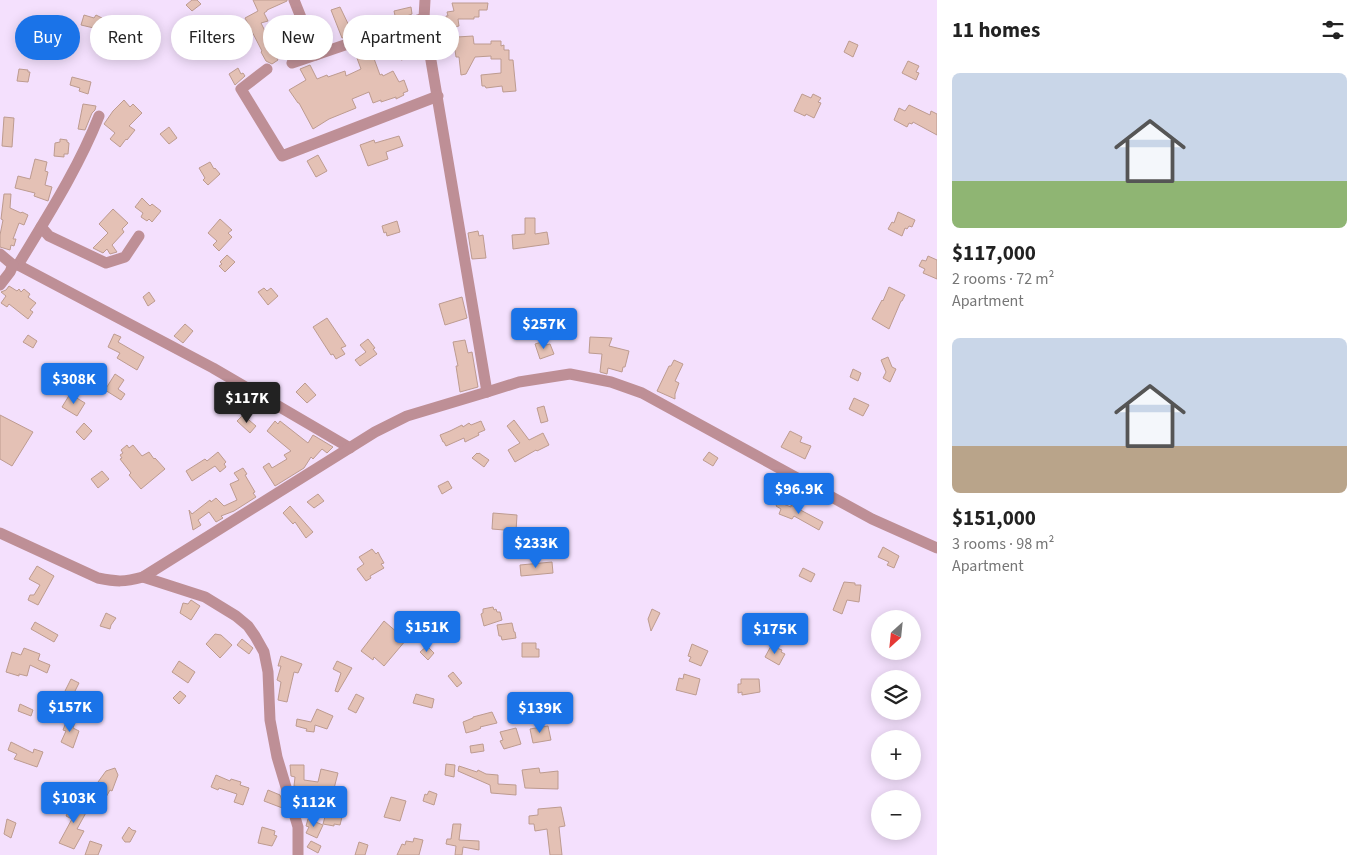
<!DOCTYPE html>
<meta charset="utf-8">
<style>
:root{--surface:#fff;--page:#f6f6f6;--text:#222;--muted:#767676;--accent:#1a73e8}
body{margin:0;font-family:"Source Sans 3",sans-serif;background:var(--page);color:var(--text);height:100vh;display:flex;flex-direction:column;font-size:19px;white-space:nowrap}
*{box-sizing:border-box;margin:0}
p{font-size:16px;color:var(--muted)}
.icon{flex:none;width:28px;height:28px;fill:none;stroke:currentColor;stroke-width:2;stroke-linecap:round;stroke-linejoin:round}
.map{position:relative;flex:1;overflow:hidden}
.panel{display:flex;flex-direction:column;background:var(--surface);width:425px}
.panel>*{flex:none}
.hud{position:absolute;left:15px;top:15px;width:475px;height:45px;display:flex;gap:10px}
.needle{width:32px;rotate:207deg}
.controls{position:absolute;left:871px;top:610px;display:grid;gap:10px}
.controls a{display:grid;place-items:center;width:50px;height:50px;border-radius:50%;background:var(--surface);box-shadow:0 2px 12px #0003;font-size:25px}
.price{position:absolute;translate:-50% -42px;padding:0 11px;border-radius:5px;background:var(--accent);color:#fff;font-size:16px;line-height:32px;filter:drop-shadow(0 1px 2px #0008)}
.price::after{content:'';position:absolute;left:50%;top:30px;width:15px;height:11px;margin-left:-8px;background:inherit;clip-path:polygon(0 0,100% 0,50% 100%)}
.price.on{background:#222;color:#fff}
ul{padding:0;list-style:none}
li{display:grid;align-content:center;gap:10px;height:265px;padding:0 15px}
li span{display:grid;place-items:center;height:155px;border-radius:8px;color:#555}
li>.icon{margin-inline-start:auto}
span .icon{width:90px;height:90px;fill:#fffc;stroke-width:1}
li b{font-size:21px}
h2{display:flex;justify-content:space-between;align-items:center;height:60px;padding:0 15px;font-size:21px}
.pill{padding:0 18px;border-radius:22px;background:var(--surface);box-shadow:0 2px 12px #0003;font-size:18px;line-height:45px}
.pill.on{background:var(--accent);color:#fff}
main{display:flex;flex:1;min-height:0}
.map>svg:first-child{display:block}
</style>
<main>
<div class="map">
<svg width="937" height="855" viewBox="0 0 937 855">
<rect width="100%" height="100%" fill="#f4e0fd"/>
<!-- building -->
<g fill="#e4c1b5" stroke="#bd9b90">
<path d="M192 0H197L201 4 192 11 186 5Z"/>
<path d="M253 0H287V1L267 10V11L264 13 268 21 261 23 267 35 264 37 278 60 272 64 266 61 261 52 262 51 245 18 258 11Z"/>
<path d="M452 3H488L487 10H479V17H474V19H458L459 26 450 28 449 23H447L446 16H448L447 12 454 11Z"/>
<path d="M340 7 353 34 342 38 331 10Z"/>
<path d="M411 7 412 14 396 20 394 11Z"/>
<path d="M84 15 94 18 96 15 102 18 98 29 81 25Z"/>
<path d="M226 24 232 35 211 45 206 34Z"/>
<path d="M473 36 474 44H491V41H501V46L504 45V50H509V60H513L516 91 503 92 502 86 486 88 485 86H482L481 75 501 73V59H491V56L475 57 466 74 461 75 459 57H456L455 50H452V43L457 42V37Z"/>
<path d="M412 40 416 56 401 60 397 44Z"/>
<path d="M849 41 858 45 853 57 844 52Z"/>
<path d="M369 45 380 75 382 74 383 76 393 71 399 82 404 80 408 91 403 93 404 95 396 99V97L381 102V100L373 103 369 92 352 99 356 108 329 119 313 129 299 103H298L289 90 306 80 300 69 310 65 317 79 327 75 328 77 345 71 346 76 361 69 354 50Z"/>
<path d="M100 46H120L116 54Z"/>
<path d="M908 61 919 66 916 72 919 73 916 80 902 73Z"/>
<path d="M238 68 241 74 243 73 245 76 235 85 229 74Z"/>
<path d="M19 69 28 70V72H30L28 82 17 81Z"/>
<path d="M72 77 91 82 88 94 79 91 80 88 70 85Z"/>
<path d="M802 94 811 98 813 94 821 98 818 102 821 103 814 118 806 114 805 116 794 111Z"/>
<path d="M124 100 130 107 133 104 142 113 129 126 135 130 127 140 126 139 120 147 110 139 115 133 104 124 113 111Z"/>
<path d="M83 104 96 106 95 110 92 113 85 130 78 129Z"/>
<path d="M909 105 930 115 931 111 937 114V135L913 122 912 124 909 123 907 127 894 120 899 108 905 111Z"/>
<path d="M4 117 14 118 12 147 2 146Z"/>
<path d="M169 127 177 138 169 144 160 134Z"/>
<path d="M399 136 403 146 386 152 388 159 368 166 360 145 374 140 375 143Z"/>
<path d="M60 139 67 140V142L69 143 68 154H64V157L54 156 55 143 60 142Z"/>
<path d="M318 155 327 171 316 177 307 161Z"/>
<path d="M35 159 47 162 45 171 48 172 45 185 52 187 48 201 34 196 35 193 15 188 18 176 30 179Z"/>
<path d="M210 162 214 169 215 168 220 174 208 185 203 180 205 178 199 168Z"/>
<path d="M4 194H11L10 208 21 213 22 212 28 215 24 225 19 223 13 239H16L14 246 11 245 10 250 0 247V235L3 220 1 219Z"/>
<path d="M142 198 150 206 152 204 161 211 152 222 149 219 147 221 141 217 143 213 135 207Z"/>
<path d="M113 209 128 223 122 229 124 232 112 245 117 252 110 254 107 249 103 253 93 248 108 233 99 224Z"/>
<path d="M898 212 915 220 912 227 909 226 907 229 905 228 902 236 888 229 892 222 894 223Z"/>
<path d="M525 218H535V234L547 232 549 244 513 249 512 235 525 234Z"/>
<path d="M220 219 232 230 228 233 232 237 219 251 213 245 217 241 208 233Z"/>
<path d="M397 221 400 232 387 236 386 232 384 233 382 226Z"/>
<path d="M478 231 479 236 483 235 486 258 472 259 468 233Z"/>
<path d="M227 255 235 262 225 272 219 266 222 264 220 262Z"/>
<path d="M928 256 937 260V279L923 273 925 269 919 266 922 260 926 261Z"/>
<path d="M9 286 17 291 19 289 21 292 24 289 30 294 28 297 36 303 30 310 33 312 28 319 9 304 7 307 1 303 6 296 1 292 6 290Z"/>
<path d="M889 287 905 295 902 301H901L889 329 872 319 882 300 883 301Z"/>
<path d="M264 288 267 291 271 288 278 296 268 305 258 292Z"/>
<path d="M149 292 155 301 148 306 143 297Z"/>
<path d="M462 297 467 318 445 325 439 304Z"/>
<path d="M327 318 346 346 341 348 345 354 336 359 333 354 331 355 313 327Z"/>
<path d="M185 324 193 331 183 343 174 336Z"/>
<path d="M114 334 121 337 118 342 144 357 137 370 117 358 120 353 108 347Z"/>
<path d="M28 335 37 341 33 348 23 342Z"/>
<path d="M590 337 612 338 609 346 629 351 625 367H623L622 372 608 368 607 374 600 372 602 354 589 353Z"/>
<path d="M368 339 375 348 373 349 377 354 360 366 355 360 366 352 360 345Z"/>
<path d="M465 340 468 353 472 352 478 387 460 392 456 366H458L453 342Z"/>
<path d="M545 341 546 345 550 344 554 354 540 359 535 344Z"/>
<path d="M888 357 892 367 896 369 890 382 883 378 886 372 881 360Z"/>
<path d="M674 360 683 364 675 381 679 383 675 394V399L657 391 669 366H671Z"/>
<path d="M853 369 861 373 858 381 850 377Z"/>
<path d="M115 374 124 380 118 389 125 394 121 400 105 390Z"/>
<path d="M305 383 316 395 307 403 296 392Z"/>
<path d="M70 394 85 403 77 416 62 407Z"/>
<path d="M854 398 869 405 863 416 849 409Z"/>
<path d="M544 406 548 421 541 423 537 408Z"/>
<path d="M0 415 33 432 12 466 0 459Z"/>
<path d="M243 415 256 426 250 433 237 421Z"/>
<path d="M514 420 529 440 543 433 549 445 537 451 536 450 515 462 508 450 520 443 507 426Z"/>
<path d="M275 421 278 424 280 421 308 443 313 435 333 447 327 453 322 449 313 459 311 457 304 468 275 486 263 467 269 463 272 468 287 459 284 455 291 451 267 431Z"/>
<path d="M481 421 485 430 478 433 479 435 465 442 464 438 446 446 444 442H443L440 435 450 431 462 425 463 427 469 423 471 425Z"/>
<path d="M84 423 92 431 84 440 76 432Z"/>
<path d="M790 431 802 437 800 442 811 446 805 459 781 447Z"/>
<path d="M127 445 129 448 133 445 142 456 149 452 154 459 155 458 165 469 141 489 129 475 131 473 120 459 122 458 120 455 123 453 121 450Z"/>
<path d="M218 452 226 462 224 464 226 467 220 472 215 466 192 481 186 471 205 459 207 461Z"/>
<path d="M709 452 718 458 713 466 703 460Z"/>
<path d="M477 453 478 454 479 453 489 460 484 467 472 458Z"/>
<path d="M243 468 247 474 245 475 255 492 253 493 256 497 234 511 221 516 223 518 216 522 209 512 198 520 201 525 193 530 189 510 192 514 210 500 211 502 216 498 224 506 237 500 230 484 239 480 234 473Z"/>
<path d="M102 471 109 479 98 488 91 479Z"/>
<path d="M448 481 452 488 442 494 438 486Z"/>
<path d="M318 494 324 501 314 508 307 502Z"/>
<path d="M778 502 791 507V505L823 522 819 530 794 516 792 519 779 514 781 509 776 506Z"/>
<path d="M290 506 313 532 306 538 295 522 293 524 283 513Z"/>
<path d="M493 513 517 515 516 531 492 529Z"/>
<path d="M883 547 899 556 894 568 887 565 889 562 878 557Z"/>
<path d="M372 549 376 554 378 552 380 556 384 563 381 564 384 568 370 576 371 578 366 581 357 569 364 564 359 557Z"/>
<path d="M552 562 553 573 521 576 520 565Z"/>
<path d="M37 566 54 576 38 605 28 600 30 595H34L40 585 29 579Z"/>
<path d="M803 568 815 574 811 582 799 576Z"/>
<path d="M844 582 855 583V585H861L859 602 847 600 842 614 833 610Z"/>
<path d="M191 600 200 606 191 620 180 613 183 603 188 604Z"/>
<path d="M493 607 494 610 496 609 497 612H500L502 620 484 626 481 614 483 613V609Z"/>
<path d="M652 609 660 613 651 631 648 619Z"/>
<path d="M106 613 116 618 111 625 110 629 100 626Z"/>
<path d="M384 621 406 640 384 666 374 657 373 660 361 651Z"/>
<path d="M35 622 58 635 54 642 31 629Z"/>
<path d="M512 623 514 632H515L516 638 502 640 501 636H499L497 625Z"/>
<path d="M215 634 221 635 232 645 220 658 206 644Z"/>
<path d="M242 639 253 648 249 654 237 645Z"/>
<path d="M522 643H536V649H539V657H522Z"/>
<path d="M692 644 708 651 701 666 689 661 691 657 688 656Z"/>
<path d="M427 646 434 653 428 660 420 652Z"/>
<path d="M771 646 782 650 781 652 785 654 779 665 765 657Z"/>
<path d="M24 648 40 654 38 660 50 665 47 673 30 665 27 676 19 674V676L6 672 12 652 21 655Z"/>
<path d="M281 656 302 664 298 673 294 672 287 702 278 700 281 682 277 680 281 666H278Z"/>
<path d="M179 661 195 672 188 683 172 672Z"/>
<path d="M337 661 352 668 338 692 335 691 341 673 333 669Z"/>
<path d="M453 672 462 683 457 687 448 676Z"/>
<path d="M684 674 700 679 696 695 676 690 679 678 683 679Z"/>
<path d="M71 679 79 683 73 695 65 691Z"/>
<path d="M741 679H759L760 692 742 695V692L738 693V684H741Z"/>
<path d="M180 691 186 696 179 704 173 698Z"/>
<path d="M356 694 364 698 356 713 348 709Z"/>
<path d="M416 694 434 699 432 708 413 703Z"/>
<path d="M20 704 33 710 31 716 18 711Z"/>
<path d="M317 709 333 716 327 729 315 725 314 732 306 731 307 729 296 726 297 719 311 722Z"/>
<path d="M492 712 497 723 480 727 481 728 477 730 466 733 463 722 473 718V717Z"/>
<path d="M68 717 76 720 73 728 79 731 73 748 61 742 66 731 63 730Z"/>
<path d="M548 726 551 740 533 743 530 729Z"/>
<path d="M516 728 521 744 504 749 500 741 503 740 500 732Z"/>
<path d="M11 742 33 753 34 749 43 752 37 767 14 759 17 754 8 750Z"/>
<path d="M483 744 484 751 471 753 470 746Z"/>
<path d="M446 764 455 765 454 777 445 775Z"/>
<path d="M290 765H304V780L318 782 321 769 338 773 331 800 315 796 316 790 294 786 295 777 291 776Z"/>
<path d="M459 766 477 772 478 770 486 774 498 775V784L516 785V795L491 793 490 785 458 771Z"/>
<path d="M115 768 118 775 112 791 110 790 105 799 94 794 100 783 98 782 106 771Z"/>
<path d="M539 768 540 773 558 771V789L525 788 522 770Z"/>
<path d="M216 775 230 781 231 779 241 782 240 785 249 788 243 805 234 802 237 794 219 788 218 790 211 787Z"/>
<path d="M268 790 280 795 285 809 264 801Z"/>
<path d="M429 791 437 794 434 805 423 801 425 794 427 795Z"/>
<path d="M72 797 86 804 84 807 88 809 77 829 84 831 74 849 59 843 72 819 66 816 71 807 68 805Z"/>
<path d="M391 797 406 801 400 821 384 817Z"/>
<path d="M328 806 341 810 340 816 342 817 340 825 334 824V826L323 824Z"/>
<path d="M561 807 565 826 559 827 562 855H550L547 829 535 831 534 824H529V816L538 815V809Z"/>
<path d="M7 819 16 823 11 838 4 834Z"/>
<path d="M308 819 323 825 317 838 306 833 309 827 306 826Z"/>
<path d="M453 824H461L459 840 479 841V850L463 847 462 855H455L456 846 446 844 447 839H451Z"/>
<path d="M129 827 132 830 136 831 130 842H125L122 838Z"/>
<path d="M262 827 275 831 274 835 277 836 272 846 258 843Z"/>
<path d="M414 838 423 840 419 855H397L402 844 405 845 406 841 413 842Z"/>
<path d="M90 841 102 845 98 855H85Z"/>
<path d="M311 841 321 846 318 853 307 847Z"/>
<path d="M359 842 368 845 365 855H355Z"/>
</g>
<g fill="none" stroke-linecap="round" stroke-linejoin="round">
<!-- minor -->
<g stroke="#be8f96" stroke-width="11">
<path d="M294 0 316 55"/>
<path d="M425 0 424 18 425 25 487 392"/>
<path d="M292 63 424 18"/>
<path d="M267 69 241 89 282 156 438 96"/>
<path d="M41 227 49 236 106 263 125 257 139 236"/>
<path d="M0 254 13 265H18L213 368 350 448"/>
<path d="M18 265C47 217 78 169 99 116"/>
<path d="M0 285 10 272 13 265"/>
<path d="M0 533 98 578C117 582 124 582 143 577L375 432 407 416 487 392 519 382 570 374 611 382 642 393 872 519 937 548"/>
<path d="M143 577 205 597 236 616 248 626 255 636 264 652 268 672 270 720 277 757 298 827V855"/>
</g>
</g>
</svg>
<div class="controls">
<a><svg class="needle" viewBox="-14 -14 28 28"><path d="M0-13l5 13h-10z" fill="#e53935"/><path d="M0 13l5-13h-10z" fill="#767676"/></svg></a>
<a><svg class="icon" aria-label="layers" viewBox="0 0 24 24"><path d="M12 4l9 5-9 5-9-5zM3 14l9 5 9-5"/></svg></a>
<a>+</a>
<a>−</a>
</div>
<b class="price" style="left:544px;top:350px">$257K</b>
<b class="price" style="left:74px;top:405px">$308K</b>
<b class="price on" style="left:247px;top:424px">$117K</b>
<b class="price" style="left:799px;top:515px">$96.9K</b>
<b class="price" style="left:536px;top:569px">$233K</b>
<b class="price" style="left:427px;top:653px">$151K</b>
<b class="price" style="left:775px;top:655px">$175K</b>
<b class="price" style="left:70px;top:733px">$157K</b>
<b class="price" style="left:540px;top:734px">$139K</b>
<b class="price" style="left:74px;top:824px">$103K</b>
<b class="price" style="left:314px;top:828px">$112K</b>
<div class="hud">
<a class="pill on">Buy</a>
<a class="pill">Rent</a>
<a class="pill">Filters</a>
<a class="pill">New</a>
<a class="pill">Apartment</a>
</div>
</div>
<section class="panel">
<h2>11 homes<svg class="icon" aria-label="filters" viewBox="0 0 24 24"><path d="M4 7h16M4 17h16"/><circle cx="9" cy="7" r="2"/><circle cx="15" cy="17" r="2"/></svg></h2>
<ul>
<li><span style="background:linear-gradient(#c9d6e8 70%,#8fb573 0)"><svg class="icon" aria-label="home" viewBox="0 0 24 24"><path d="M3 11l9-7 9 7M6 9v11h12V9"/></svg></span><div><b>$117,000</b><p>2 rooms · 72 m²</p><p>Apartment</p></div></li>
<li><span style="background:linear-gradient(#c9d6e8 70%,#b9a48a 0)"><svg class="icon" aria-label="home" viewBox="0 0 24 24"><path d="M3 11l9-7 9 7M6 9v11h12V9"/></svg></span><div><b>$151,000</b><p>3 rooms · 98 m²</p><p>Apartment</p></div></li>
</ul>
</section>
</main>
